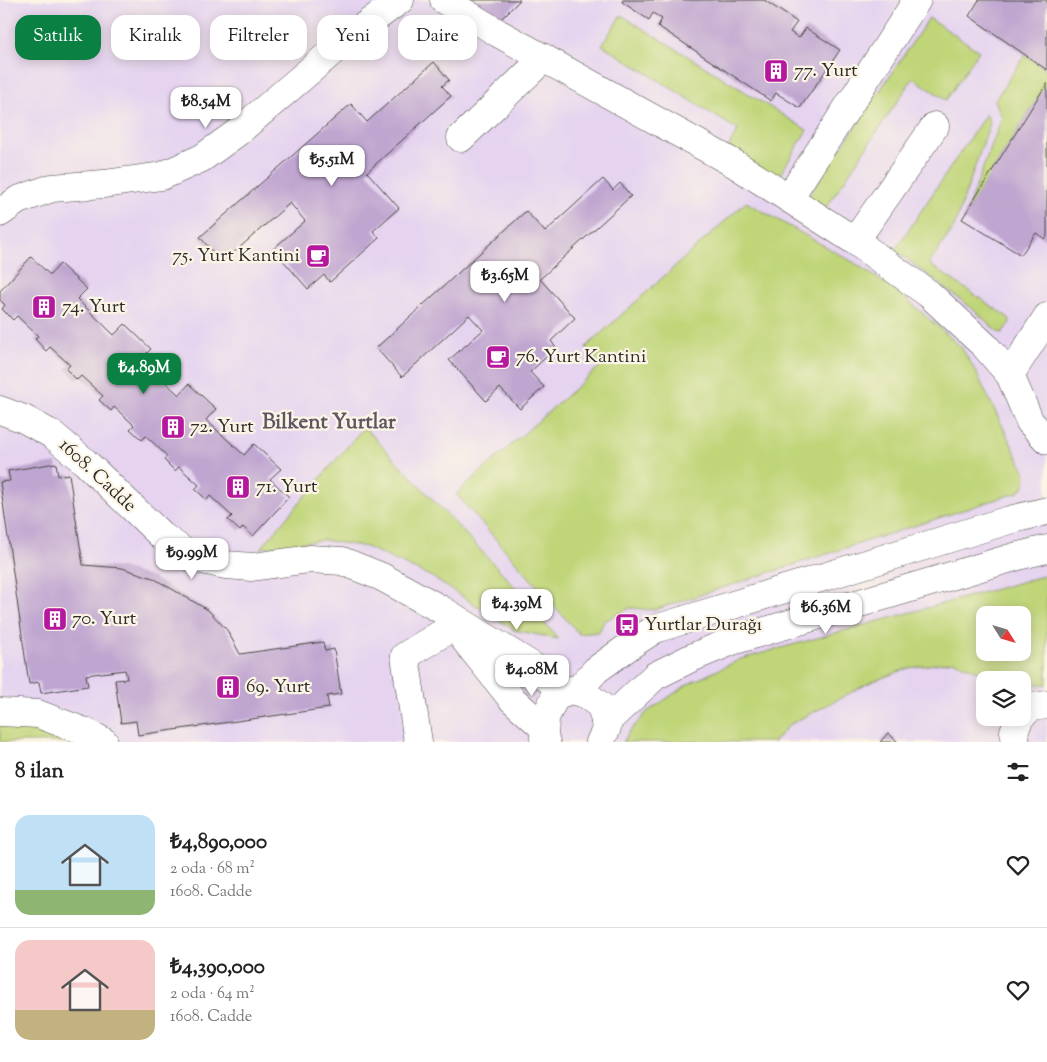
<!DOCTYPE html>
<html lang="tr">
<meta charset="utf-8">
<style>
:root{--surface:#fff;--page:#f2f2f2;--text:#222;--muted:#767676;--line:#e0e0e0;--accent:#0b8043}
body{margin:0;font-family:"Sorts Mill Goudy",serif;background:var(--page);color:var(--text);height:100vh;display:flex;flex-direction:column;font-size:19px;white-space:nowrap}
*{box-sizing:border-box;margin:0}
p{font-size:16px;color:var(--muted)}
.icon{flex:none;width:28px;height:28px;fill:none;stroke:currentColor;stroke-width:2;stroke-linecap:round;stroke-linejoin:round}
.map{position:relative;height:742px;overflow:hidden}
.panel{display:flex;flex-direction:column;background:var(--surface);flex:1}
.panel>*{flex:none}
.banner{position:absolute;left:15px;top:15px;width:500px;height:45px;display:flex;gap:10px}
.needle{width:32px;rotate:127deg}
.buttons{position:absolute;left:976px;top:606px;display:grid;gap:10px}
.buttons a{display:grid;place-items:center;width:55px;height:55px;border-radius:10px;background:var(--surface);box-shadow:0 2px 12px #0003;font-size:25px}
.price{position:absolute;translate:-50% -42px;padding:0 11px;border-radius:10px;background:#fff;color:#222;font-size:16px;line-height:32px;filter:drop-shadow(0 1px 2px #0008)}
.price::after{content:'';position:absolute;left:50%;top:30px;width:15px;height:11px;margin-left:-8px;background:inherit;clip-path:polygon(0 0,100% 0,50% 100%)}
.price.selected{background:var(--accent);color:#fff}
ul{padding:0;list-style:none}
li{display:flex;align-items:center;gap:15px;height:125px;padding:0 15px}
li+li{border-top:1px solid var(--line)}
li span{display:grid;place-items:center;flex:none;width:140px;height:100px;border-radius:15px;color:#555}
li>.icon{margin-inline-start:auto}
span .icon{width:60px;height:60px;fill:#fffc;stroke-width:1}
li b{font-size:21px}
h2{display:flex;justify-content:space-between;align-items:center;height:60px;padding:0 15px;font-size:21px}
.chip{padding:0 18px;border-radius:15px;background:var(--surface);box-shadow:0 2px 12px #0003;font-size:18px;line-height:45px}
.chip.selected{background:var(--accent);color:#fff}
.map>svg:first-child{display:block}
</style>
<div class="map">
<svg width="1047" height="742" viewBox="0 0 1047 742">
<rect width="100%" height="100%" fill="#fcf5e5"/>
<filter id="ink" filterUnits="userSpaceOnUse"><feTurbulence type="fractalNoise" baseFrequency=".02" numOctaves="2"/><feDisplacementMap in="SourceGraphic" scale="10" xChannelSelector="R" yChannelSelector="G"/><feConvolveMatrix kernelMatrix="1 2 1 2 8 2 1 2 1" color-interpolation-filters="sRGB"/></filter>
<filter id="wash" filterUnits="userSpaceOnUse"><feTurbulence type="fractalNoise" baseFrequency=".0096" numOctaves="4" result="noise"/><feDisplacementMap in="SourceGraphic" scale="20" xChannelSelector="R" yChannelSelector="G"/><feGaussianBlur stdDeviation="1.12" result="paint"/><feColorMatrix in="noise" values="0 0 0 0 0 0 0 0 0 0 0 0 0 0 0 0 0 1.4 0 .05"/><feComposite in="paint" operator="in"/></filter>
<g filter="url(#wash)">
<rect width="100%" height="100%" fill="#f4e7cd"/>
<!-- built -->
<path fill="#e5d3f0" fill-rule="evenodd" d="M0 0H1047V742H0ZM985 615H1022V652H985ZM985 680H1022V718H985Z"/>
<!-- green -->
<g fill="#bfd578" stroke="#758052" fill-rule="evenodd">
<path d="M621 15 807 130 778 178 728 147 738 130 602 45Z"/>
<path d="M929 18 979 51 946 100 913 78 826 208 808 197Z"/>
<path d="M1025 55 1047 70V83L965 215 1002 118 995 100Z"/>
<path d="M986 114 990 123 954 227 929 264 1009 318 1010 323 1002 333 998 332 974 310 895 250Z"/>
<path d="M746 202 853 262 902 295 961 347 974 368 1026 474 1025 484 1019 492 654 610 630 608 604 621 599 632 579 634 456 494 600 366 586 347Z"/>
<path d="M364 427 508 579 558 639 514 630 432 577 366 547 323 540 261 548Z"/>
<path d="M1043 576H1047V684H1023L1022 680H999L954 661 909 668 871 682 789 725 774 742H623L628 733 647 712 688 684 741 659ZM985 615H1022V652H985Z"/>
<path d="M0 721 36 723 88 742H0Z"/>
</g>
<g id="blocks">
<!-- building -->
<g fill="#bfa6d0">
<path d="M465 0H520L499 21Z"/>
<path d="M623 0H764L797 22 790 32 799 38 806 28 840 50 800 108 776 93 771 101 658 26 662 19 653 13 649 20 622 2Z"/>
<path d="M979 0H1047V70L969 16Z"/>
<path d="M434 62 449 80 442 86 451 96 367 172 399 208 373 231 379 238 330 282 324 275 308 289 273 249 305 221 290 203 222 263 200 237 351 104 367 122Z"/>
<path d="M1047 83V236L1045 239 1036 233 1021 255 962 219Z"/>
<path d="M603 179 613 190 620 183 631 196 540 279 575 318 551 341 556 348 530 372 544 387 520 409 500 388 486 401 449 360 483 330 469 315 402 377 376 348 526 211 545 232Z"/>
<path d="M31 257 50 275 60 264 87 289 77 299 114 335 125 324 151 349 141 359 179 395 189 384 216 409 206 420 244 455 254 444 281 469 270 479 289 497 253 536 243 527 240 531 228 520 232 516 210 496 207 500 195 489 199 485 179 467 175 471 164 460 167 456 146 436 142 440 130 429 134 425 114 407 111 411 99 400 103 396 81 376 77 380 66 369 70 365 50 347 46 351 35 339 38 336 17 316 13 320 2 309 5 305 0 300V291Z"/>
<path d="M56 463 58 476 69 474 83 565 122 568 153 578 208 610 227 630 240 654 323 642 325 651 334 649 341 694 327 696 329 708 138 735 136 721 121 723 115 680 127 679 125 670 86 675 88 686 41 693 39 682 29 684 0 482 10 481 8 471Z"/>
<path d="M888 733 898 742H880Z"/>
</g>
</g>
</g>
<g filter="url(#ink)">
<use href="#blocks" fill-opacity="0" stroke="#494743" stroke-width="1"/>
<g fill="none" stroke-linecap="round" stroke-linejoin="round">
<defs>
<g id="minor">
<path d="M444 0 498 33 735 164 855 241 929 294 985 346 1010 375 1030 422 1047 440"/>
<path d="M461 138 544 58"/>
<path d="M789 198 917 0"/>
<path d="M0 213 18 200 52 188 104 184 162 176 202 158 238 132 348 38 400 0"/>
<path d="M855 241 935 126"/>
<path d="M1010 375 1047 317"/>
<path d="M0 410 24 419 53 435 85 462 162 536 193 558 226 565 252 567 310 559 342 561 382 577 442 610 537 669 564 692"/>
<path d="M453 625 512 699 544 728"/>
<path d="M577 691 596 670 635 642 655 629 1009 520 1047 511"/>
<path d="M0 712 38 714 88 733 104 742"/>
<path d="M1022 715 1032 707 1047 705"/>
<path d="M605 723 655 676 691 658 732 641 1018 556 1047 549"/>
<path d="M418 742 405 656 454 626"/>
<path d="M546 742 544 739 545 718 554 699 564 692 570 690 585 694 601 706 607 728 600 742"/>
<path d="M1016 742 1014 731 1020 718"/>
</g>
</defs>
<!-- minor casing -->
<use href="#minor" stroke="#494743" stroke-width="29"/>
<!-- minor -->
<use href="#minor" stroke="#fff" stroke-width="28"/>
</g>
</g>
<!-- icons -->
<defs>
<symbol id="building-square" viewBox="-11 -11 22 22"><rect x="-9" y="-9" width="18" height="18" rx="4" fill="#b5179e" stroke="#fcf5e5"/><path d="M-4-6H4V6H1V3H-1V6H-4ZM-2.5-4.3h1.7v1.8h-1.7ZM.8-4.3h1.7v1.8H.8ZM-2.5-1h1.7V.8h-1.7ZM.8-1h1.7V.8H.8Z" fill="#fff"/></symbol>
<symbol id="cafe-square" viewBox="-11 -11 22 22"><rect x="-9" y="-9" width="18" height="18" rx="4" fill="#b5179e" stroke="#fcf5e5"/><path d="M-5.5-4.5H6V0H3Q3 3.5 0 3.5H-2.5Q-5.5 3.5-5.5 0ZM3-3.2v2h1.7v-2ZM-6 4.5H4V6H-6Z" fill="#fff"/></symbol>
<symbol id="bus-square" viewBox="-11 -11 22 22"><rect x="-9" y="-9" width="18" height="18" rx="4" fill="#b5179e" stroke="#fcf5e5"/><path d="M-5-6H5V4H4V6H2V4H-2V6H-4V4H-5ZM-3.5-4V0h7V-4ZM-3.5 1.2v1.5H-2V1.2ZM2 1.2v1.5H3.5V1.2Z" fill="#fff"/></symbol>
</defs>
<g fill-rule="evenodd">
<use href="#building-square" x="762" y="57" width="28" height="28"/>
<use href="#cafe-square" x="304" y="242" width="28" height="28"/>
<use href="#building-square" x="30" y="293" width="28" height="28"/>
<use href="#cafe-square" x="484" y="343" width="28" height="28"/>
<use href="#building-square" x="159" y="413" width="28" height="28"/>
<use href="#building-square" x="224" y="473" width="28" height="28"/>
<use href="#building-square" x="41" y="605" width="28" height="28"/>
<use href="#bus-square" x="613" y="611" width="28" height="28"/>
<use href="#building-square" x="214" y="673" width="28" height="28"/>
</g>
<g text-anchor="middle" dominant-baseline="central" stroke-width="4.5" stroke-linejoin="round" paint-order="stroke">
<!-- poi labels -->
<g font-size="19" fill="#2b2b2b" stroke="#fcf5e5" text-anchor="start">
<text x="794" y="71">77. Yurt</text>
<text x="300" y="256" text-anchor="end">75. Yurt Kantini</text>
<text x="62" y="307">74. Yurt</text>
<text x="516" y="357">76. Yurt Kantini</text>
<text x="190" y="427">72. Yurt</text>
<text x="256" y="487">71. Yurt</text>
<text x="72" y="619">70. Yurt</text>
<text x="644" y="625">Yurtlar Durağı</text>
<text x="246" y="687">69. Yurt</text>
</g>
<!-- street labels -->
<g font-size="19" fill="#2b2b2b" stroke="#fcf5e5">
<text transform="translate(97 476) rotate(43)">1608. Cadde</text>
</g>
<!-- quarter labels -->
<g font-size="21" font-weight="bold" fill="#5f5665" stroke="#fcf5e5">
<text x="329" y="423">Bilkent Yurtlar</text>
</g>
</g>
</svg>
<div class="buttons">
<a><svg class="needle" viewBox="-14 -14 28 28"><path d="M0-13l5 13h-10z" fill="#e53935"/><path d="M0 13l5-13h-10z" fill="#767676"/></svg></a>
<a><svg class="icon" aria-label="layers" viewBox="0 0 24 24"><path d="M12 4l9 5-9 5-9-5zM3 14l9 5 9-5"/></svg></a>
</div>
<b class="price" style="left:206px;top:129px">₺8.54M</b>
<b class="price" style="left:332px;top:187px">₺5.51M</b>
<b class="price" style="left:505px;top:303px">₺3.65M</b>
<b class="price selected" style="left:144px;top:395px">₺4.89M</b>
<b class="price" style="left:192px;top:580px">₺9.99M</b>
<b class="price" style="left:517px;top:631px">₺4.39M</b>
<b class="price" style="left:826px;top:635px">₺6.36M</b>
<b class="price" style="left:532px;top:697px">₺4.08M</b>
<div class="banner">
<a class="chip selected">Satılık</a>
<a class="chip">Kiralık</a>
<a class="chip">Filtreler</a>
<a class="chip">Yeni</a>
<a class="chip">Daire</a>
</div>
</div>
<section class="panel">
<h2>8 ilan<svg class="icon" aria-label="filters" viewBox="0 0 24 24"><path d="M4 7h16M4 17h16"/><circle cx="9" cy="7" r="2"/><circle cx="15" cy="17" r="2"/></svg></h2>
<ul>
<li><span style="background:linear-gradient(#bfe0f5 75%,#8fb573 0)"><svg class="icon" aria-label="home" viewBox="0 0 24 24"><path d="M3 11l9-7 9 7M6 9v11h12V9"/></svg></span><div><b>₺4,890,000</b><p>2 oda · 68 m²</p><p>1608. Cadde</p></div><svg class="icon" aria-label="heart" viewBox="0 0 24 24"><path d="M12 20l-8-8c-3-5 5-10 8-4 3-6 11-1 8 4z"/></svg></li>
<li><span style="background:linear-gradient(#f6c9c9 70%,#c2b280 0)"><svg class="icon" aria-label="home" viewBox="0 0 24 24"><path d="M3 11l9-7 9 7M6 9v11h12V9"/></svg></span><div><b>₺4,390,000</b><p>2 oda · 64 m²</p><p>1608. Cadde</p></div><svg class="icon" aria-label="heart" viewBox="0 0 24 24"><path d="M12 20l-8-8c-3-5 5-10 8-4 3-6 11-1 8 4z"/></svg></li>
</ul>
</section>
